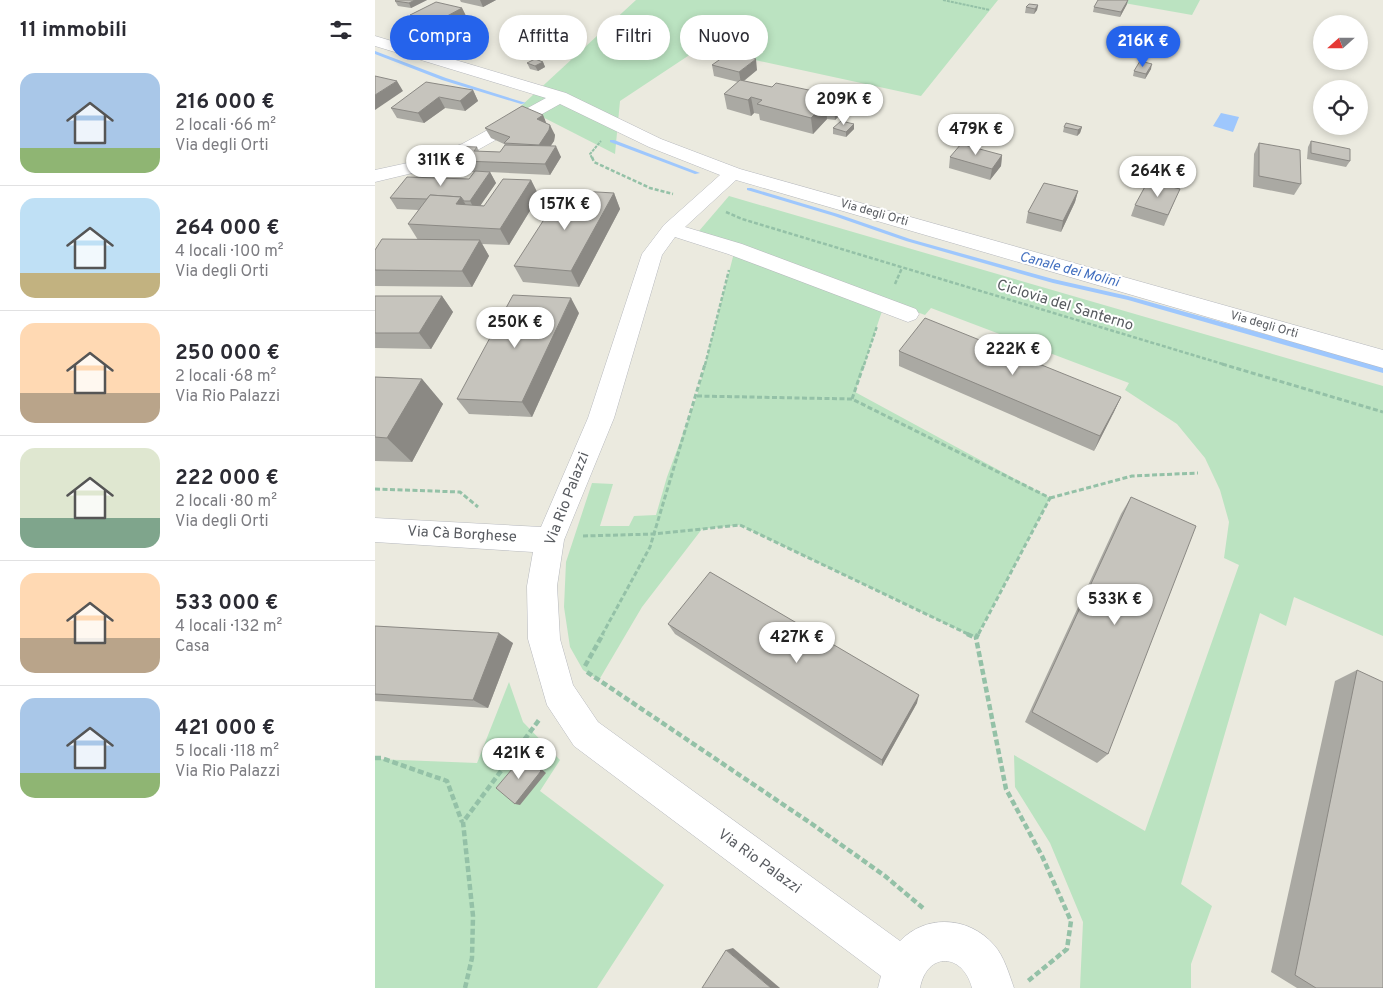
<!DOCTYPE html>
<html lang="it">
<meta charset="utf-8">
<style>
:root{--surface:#fff;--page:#f7f7f7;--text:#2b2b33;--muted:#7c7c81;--line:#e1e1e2;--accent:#2563eb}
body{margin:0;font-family:Overpass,sans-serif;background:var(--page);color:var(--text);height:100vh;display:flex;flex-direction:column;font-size:19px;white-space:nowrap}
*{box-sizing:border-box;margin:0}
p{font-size:16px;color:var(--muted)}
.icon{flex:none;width:28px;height:28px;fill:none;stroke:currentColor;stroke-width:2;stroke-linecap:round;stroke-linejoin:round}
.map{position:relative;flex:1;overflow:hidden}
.details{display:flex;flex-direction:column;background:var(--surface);width:375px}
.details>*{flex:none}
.hud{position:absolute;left:15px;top:15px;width:475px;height:45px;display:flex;gap:10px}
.needle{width:32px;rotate:249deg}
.buttons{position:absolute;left:938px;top:15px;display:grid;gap:10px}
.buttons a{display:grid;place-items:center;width:55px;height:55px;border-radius:50%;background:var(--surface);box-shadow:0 2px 8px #0003;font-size:25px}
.price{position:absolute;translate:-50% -42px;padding:0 11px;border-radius:18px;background:#fff;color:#222;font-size:16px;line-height:32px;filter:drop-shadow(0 1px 2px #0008)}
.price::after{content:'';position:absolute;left:50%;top:30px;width:15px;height:11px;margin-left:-8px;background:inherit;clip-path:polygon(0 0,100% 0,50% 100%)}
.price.selected{background:var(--accent);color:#fff}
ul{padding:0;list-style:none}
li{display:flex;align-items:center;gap:15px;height:125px;padding:0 20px}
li+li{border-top:1px solid var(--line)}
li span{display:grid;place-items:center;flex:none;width:140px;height:100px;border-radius:15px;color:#555}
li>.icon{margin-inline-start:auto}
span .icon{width:60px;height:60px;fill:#fffc;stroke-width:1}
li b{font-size:21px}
h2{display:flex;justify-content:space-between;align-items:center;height:60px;padding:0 20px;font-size:21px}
.chip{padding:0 18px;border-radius:22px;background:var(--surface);box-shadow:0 2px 8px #0003;font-size:18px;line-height:45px}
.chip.selected{background:var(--accent);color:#fff}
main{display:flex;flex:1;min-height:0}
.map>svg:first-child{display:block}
</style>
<main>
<section class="details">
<h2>11 immobili<svg class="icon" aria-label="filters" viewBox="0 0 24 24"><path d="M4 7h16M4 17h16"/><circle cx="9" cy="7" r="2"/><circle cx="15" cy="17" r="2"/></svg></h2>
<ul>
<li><span style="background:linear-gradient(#a9c7e8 75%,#8fb573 0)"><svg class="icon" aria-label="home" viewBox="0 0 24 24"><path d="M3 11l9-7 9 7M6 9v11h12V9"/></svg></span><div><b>216 000 €</b><p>2 locali · 66 m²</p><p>Via degli Orti</p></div></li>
<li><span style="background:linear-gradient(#bfe0f5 75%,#c2b280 0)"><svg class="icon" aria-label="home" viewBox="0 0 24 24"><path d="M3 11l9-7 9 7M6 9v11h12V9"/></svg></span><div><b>264 000 €</b><p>4 locali · 100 m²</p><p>Via degli Orti</p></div></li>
<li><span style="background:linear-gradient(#ffd9b3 70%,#b9a48a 0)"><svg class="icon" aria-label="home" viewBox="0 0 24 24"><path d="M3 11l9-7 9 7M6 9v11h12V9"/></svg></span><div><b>250 000 €</b><p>2 locali · 68 m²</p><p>Via Rio Palazzi</p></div></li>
<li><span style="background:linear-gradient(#dfe7d0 70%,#7fa58c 0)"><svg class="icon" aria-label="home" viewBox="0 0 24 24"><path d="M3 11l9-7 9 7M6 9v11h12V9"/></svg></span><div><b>222 000 €</b><p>2 locali · 80 m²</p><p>Via degli Orti</p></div></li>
<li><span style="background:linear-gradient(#ffd9b3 65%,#b9a48a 0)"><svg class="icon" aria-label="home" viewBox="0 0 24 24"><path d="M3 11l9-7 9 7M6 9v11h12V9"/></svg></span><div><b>533 000 €</b><p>4 locali · 132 m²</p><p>Casa</p></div></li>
<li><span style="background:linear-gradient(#a9c7e8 75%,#8fb573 0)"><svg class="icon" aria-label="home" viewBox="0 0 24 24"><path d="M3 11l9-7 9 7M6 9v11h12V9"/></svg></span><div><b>421 000 €</b><p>5 locali · 118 m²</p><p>Via Rio Palazzi</p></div></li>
</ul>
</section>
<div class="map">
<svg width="1008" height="988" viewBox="0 0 1008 988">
<rect width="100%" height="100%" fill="#ebeadf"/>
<!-- green -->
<g fill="#bbe3c1">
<path d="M261 0H623L546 96 325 48 245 101 240 154 146 106Z"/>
<path d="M732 0H825L817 15Z"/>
<path d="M354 196 1008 386V636L919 597 911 626 885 613 806 884 837 906 816 964V988H705L708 922 675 843 640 787 639 755 770 831 864 565 849 558 854 522 845 490 830 458 802 424 750 390 754 383 556 308 550 315 324 231Z"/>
<path d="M360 249 509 305 480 392 675 498 601 638 365 525 327 529 267 607 224 680 208 670 195 647 189 607 191 562 217 483 238 484 225 526H254L259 516 281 515 292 477 322 396Z"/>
<path d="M134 682 148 722 185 760 165 791 289 885 222 988H0V759L102 763Z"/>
</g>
<!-- water -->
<path fill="#9ec7fd" d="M846 113 864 117 858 132 838 126Z"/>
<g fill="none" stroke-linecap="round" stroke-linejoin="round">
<!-- stream -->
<g fill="#9ec7fd" fill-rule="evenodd">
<path d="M0 51 71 78 151 103 146 104 67 80 0 54Z"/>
<path d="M235 140H239L325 173 320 174 235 142Z"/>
<path d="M372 188H376L463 214 535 239 678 279 753 296 1008 367V373L753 300 678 283 531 241 459 216 372 190Z"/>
</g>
<defs>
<path id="minor" d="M0 36 191 93 286 139 365 169 1008 350V368L361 180 310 227 367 244 541 309 544 314 541 319 533 322 525 319 353 254 300 237 287 255 239 418 189 540 182 586 185 639 198 685 223 722 525 941C552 913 595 917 619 945 629 956 634 974 639 988H597C588 953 552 951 545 988H503L506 976 199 746 172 705 153 639 152 586 158 552 0 542V518L166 527 213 418 267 254 289 225 345 175 274 147 185 104 99 152 50 170 0 182V170L37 162 87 144 171 98 0 46Z"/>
</defs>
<!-- minor casing -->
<use href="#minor" stroke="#b7b9be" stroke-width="1"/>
<!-- path-far3 -->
<g stroke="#94c1a7" stroke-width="2" stroke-dasharray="3 1" stroke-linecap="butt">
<path d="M568 0 615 10"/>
<path d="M217 158 215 154 226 141"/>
</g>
<!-- path-far2 -->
<g stroke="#94c1a7" stroke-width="2.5" stroke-dasharray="4 2" stroke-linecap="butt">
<path d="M217 157 219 162 275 188 298 194"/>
<path d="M351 212 367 219 851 365"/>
<path d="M520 284 527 268"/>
<path d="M330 365 354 270"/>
<path d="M489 365 502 326"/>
</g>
<!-- path-far1 -->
<g stroke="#94c1a7" stroke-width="3" stroke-dasharray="5 2.5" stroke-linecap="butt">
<path d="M847 364 1008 412"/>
<path d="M322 396 477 399 675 498 603 635"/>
<path d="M477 399 489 364"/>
<path d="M0 489 85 492 103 507"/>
<path d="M675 498 757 476 823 473"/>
<path d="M208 536 279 534 365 525 595 635"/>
<path d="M227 635 275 547 330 364"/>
</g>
<!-- path -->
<g stroke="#94c1a7" stroke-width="4.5" stroke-dasharray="6 3" stroke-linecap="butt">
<path d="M592 634 601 638"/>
<path d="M603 634 601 638 631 789 667 856 696 921 692 949 653 981"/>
<path d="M210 666 228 634"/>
<path d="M212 672 437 824 510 876 548 908"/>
<path d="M0 758H6L72 781 87 822"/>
<path d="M90 988 97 958 98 916 88 822 164 720"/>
</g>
<!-- minor -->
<use href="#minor" fill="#fff" fill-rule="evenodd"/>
</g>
<!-- wall -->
<g fill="#aaa9a3">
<path d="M52 0 36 8 23 6 20 1Z"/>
<path d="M85 0H121L108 7 86 2Z"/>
<path d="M752 4 745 17 718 12 719 7Z"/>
<path d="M663 5 662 10 659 14 650 13 651 7Z"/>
<path d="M87 8 92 18 66 32 40 26 35 15Z"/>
<path d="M168 62 170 67 163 71 155 69 152 63Z"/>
<path d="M337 65 382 70 369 81 397 87 466 97 467 113 460 120 452 119 438 134 385 120 384 114 379 113 376 116 352 109 349 94 363 82 339 76Z"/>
<path d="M776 69 770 79 758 76 759 71Z"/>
<path d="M98 90 103 101 90 111 70 108 49 123 22 118 16 108Z"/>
<path d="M168 115 171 123 180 135 179 141 175 146 186 157 175 175 115 172 121 183 105 205 109 206 156 180 164 196 134 245 107 244 114 256 97 287 0 286V250L43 240 33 224 44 210 22 209 15 198 94 179 100 172 67 171 61 160 102 147 104 151 125 152 130 145 129 144 116 138 110 128Z"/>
<path d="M689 127H707L705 133 702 136 688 132Z"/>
<path d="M458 128 479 129 471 137 458 134Z"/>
<path d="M936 141 975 161 971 167 932 159 933 147Z"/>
<path d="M884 143 926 184 919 195 878 187 879 154Z"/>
<path d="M627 155 626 166 615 180 574 168 575 157Z"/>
<path d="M703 191 700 202 686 232 651 223 653 212Z"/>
<path d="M239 193 245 209 204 287 148 282 139 266Z"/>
<path d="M800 200 789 226 756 216 760 205Z"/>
<path d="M0 296H67L78 312 56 349 0 348Z"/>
<path d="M204 313 157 417 94 414 82 399Z"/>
<path d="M524 351 746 397 719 451 524 366Z"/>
<path d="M0 377 47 379 68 404 37 462 0 461Z"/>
<path d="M756 497 733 754 722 763 650 722 746 514Z"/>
<path d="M293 624 542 703 507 766 300 634Z"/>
<path d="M0 626 138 643 113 708 0 701Z"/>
<path d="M982 670 1008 988H922L896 972 960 681Z"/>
</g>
<!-- shaded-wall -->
<g fill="#8b8984">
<path d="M40 0H52L36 8 34 3Z"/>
<path d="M105 0H121L108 7Z"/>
<path d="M753 0 752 4 745 17 746 12Z"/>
<path d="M663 5 662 10 659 14 660 9Z"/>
<path d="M87 8 92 18 66 32 61 22Z"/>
<path d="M381 59 382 70 366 83 364 72Z"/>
<path d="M168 62 170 67 163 71 160 66Z"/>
<path d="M777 64 776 69 770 79 771 74Z"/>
<path d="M22 81 28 91 0 110V95Z"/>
<path d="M98 90 103 101 90 111 85 101Z"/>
<path d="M64 97 70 108 49 123 43 113Z"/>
<path d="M376 97 379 113 376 116 373 100Z"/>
<path d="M466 97 467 113 460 120 459 105Z"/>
<path d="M451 103 452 119 438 134 436 118Z"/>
<path d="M168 115 172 125 162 119Z"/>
<path d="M479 124V129L471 137V132Z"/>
<path d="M175 125 180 135 179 141 169 156 164 145Z"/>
<path d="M707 127 705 133 702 136 703 130Z"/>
<path d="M181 146 186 157 175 175 170 164Z"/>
<path d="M627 155 626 166 615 180 617 169Z"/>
<path d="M115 172 121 183 101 212 95 201Z"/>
<path d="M156 180 164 196 134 245 125 229Z"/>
<path d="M703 191 700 202 686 232 688 221Z"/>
<path d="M239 193 245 209 204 287 196 271Z"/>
<path d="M86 197 96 213 81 204Z"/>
<path d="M105 240 114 256 97 287 87 271Z"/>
<path d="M67 296 78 312 56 349 44 333Z"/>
<path d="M196 298 204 313 157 417 147 402Z"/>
<path d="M47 379 68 404 37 462 12 438Z"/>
<path d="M746 397 739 412 719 451 725 436Z"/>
<path d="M124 633 138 643 113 708 98 700Z"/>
<path d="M544 695 542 703 507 766V760Z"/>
<path d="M149 755 154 758 171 773 145 805 140 804Z"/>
<path d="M358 948 405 988H396L351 950Z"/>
</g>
<!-- building -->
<g fill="#c6c4bd" stroke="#8b8984">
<path d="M21 0H40L34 3 20 1Z"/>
<path d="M723 0H753L746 12 719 7Z"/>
<path d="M61 2 87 8 61 22 35 15Z"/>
<path d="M654 4 663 5 660 9 651 7Z"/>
<path d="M354 53 381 59 364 72 337 65Z"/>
<path d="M160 59 168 62 160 66 152 63Z"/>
<path d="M765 61 777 64 771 74 759 71Z"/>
<path d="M0 76 22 81 0 95Z"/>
<path d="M365 80 397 87 401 83 466 97 459 105 451 103 436 118 382 104 387 100 376 97 373 100 349 94Z"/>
<path d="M51 82 98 90 85 101 64 97 43 113 16 108Z"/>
<path d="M147 106 168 115 162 119 175 125 174 130 164 145 129 143 135 137 110 128Z"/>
<path d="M466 121 479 124 471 132 458 128Z"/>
<path d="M691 123 707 127 703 130 689 127Z"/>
<path d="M936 141 975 149V161L936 153Z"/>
<path d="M884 143 925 150 926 184 884 176Z"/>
<path d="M586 144 627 155 617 169 575 157Z"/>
<path d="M130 145 181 146 170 164 61 160 72 146 102 147 99 151 125 152Z"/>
<path d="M100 171 115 172 95 201H89L86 197 55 195 52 199 15 198 32 177 94 179Z"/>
<path d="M128 179 156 180 125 229 33 224 55 195 86 197 81 204 109 206Z"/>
<path d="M773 181 805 189 793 215 760 205Z"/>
<path d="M669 183 703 191 688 221 653 212Z"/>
<path d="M188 190 239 193 196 271 139 266Z"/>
<path d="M7 239 105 240 87 271 0 270V250Z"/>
<path d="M138 295 196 298 147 402 82 399Z"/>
<path d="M0 296H67L44 333H0Z"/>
<path d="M550 318 746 397 725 436 524 351Z"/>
<path d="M0 377 47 379 12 438 0 437Z"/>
<path d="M756 497 821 526 733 754 657 712Z"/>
<path d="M335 572 544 695 507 760 293 624Z"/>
<path d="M0 626 124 633 98 700 0 694Z"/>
<path d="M982 670 1008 682V988H941L920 975Z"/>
<path d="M149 755 166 771 140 804 121 788Z"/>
<path d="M351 950 396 988H327Z"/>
</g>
<g text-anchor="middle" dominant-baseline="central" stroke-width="4" stroke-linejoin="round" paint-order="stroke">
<!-- far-street labels -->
<g font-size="12" fill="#585b60" stroke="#fff">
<text transform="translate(499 213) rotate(16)">Via degli Orti</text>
<text transform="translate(889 325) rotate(16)">Via degli Orti</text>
</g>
<!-- far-water labels -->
<g font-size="14" font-style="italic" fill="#426fbf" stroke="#fff">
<text transform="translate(694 270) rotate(15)">Canale dei Molini</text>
</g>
<!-- street labels -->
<g font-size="15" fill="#585b60" stroke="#fff">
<text transform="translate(690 306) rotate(17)">Ciclovia del Santerno</text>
<text transform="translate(193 499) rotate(-69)">Via Rio Palazzi</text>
<text transform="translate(87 535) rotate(3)">Via Cà Borghese</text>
<text transform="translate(384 862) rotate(36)">Via Rio Palazzi</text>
</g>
</g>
</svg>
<div class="buttons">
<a><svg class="needle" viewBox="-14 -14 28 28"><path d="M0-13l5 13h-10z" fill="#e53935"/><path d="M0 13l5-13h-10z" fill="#7c7c81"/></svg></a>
<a><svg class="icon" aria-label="locate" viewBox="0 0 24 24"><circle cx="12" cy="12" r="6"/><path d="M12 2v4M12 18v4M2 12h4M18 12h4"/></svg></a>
</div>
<b class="price selected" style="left:768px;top:68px">216K €</b>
<b class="price" style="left:469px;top:126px">209K €</b>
<b class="price" style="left:601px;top:156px">479K €</b>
<b class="price" style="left:66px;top:187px">311K €</b>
<b class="price" style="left:783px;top:198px">264K €</b>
<b class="price" style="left:190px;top:231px">157K €</b>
<b class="price" style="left:140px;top:349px">250K €</b>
<b class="price" style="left:638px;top:376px">222K €</b>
<b class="price" style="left:740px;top:626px">533K €</b>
<b class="price" style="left:422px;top:664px">427K €</b>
<b class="price" style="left:144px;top:780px">421K €</b>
<div class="hud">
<a class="chip selected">Compra</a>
<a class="chip">Affitta</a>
<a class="chip">Filtri</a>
<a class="chip">Nuovo</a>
</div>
</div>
</main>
